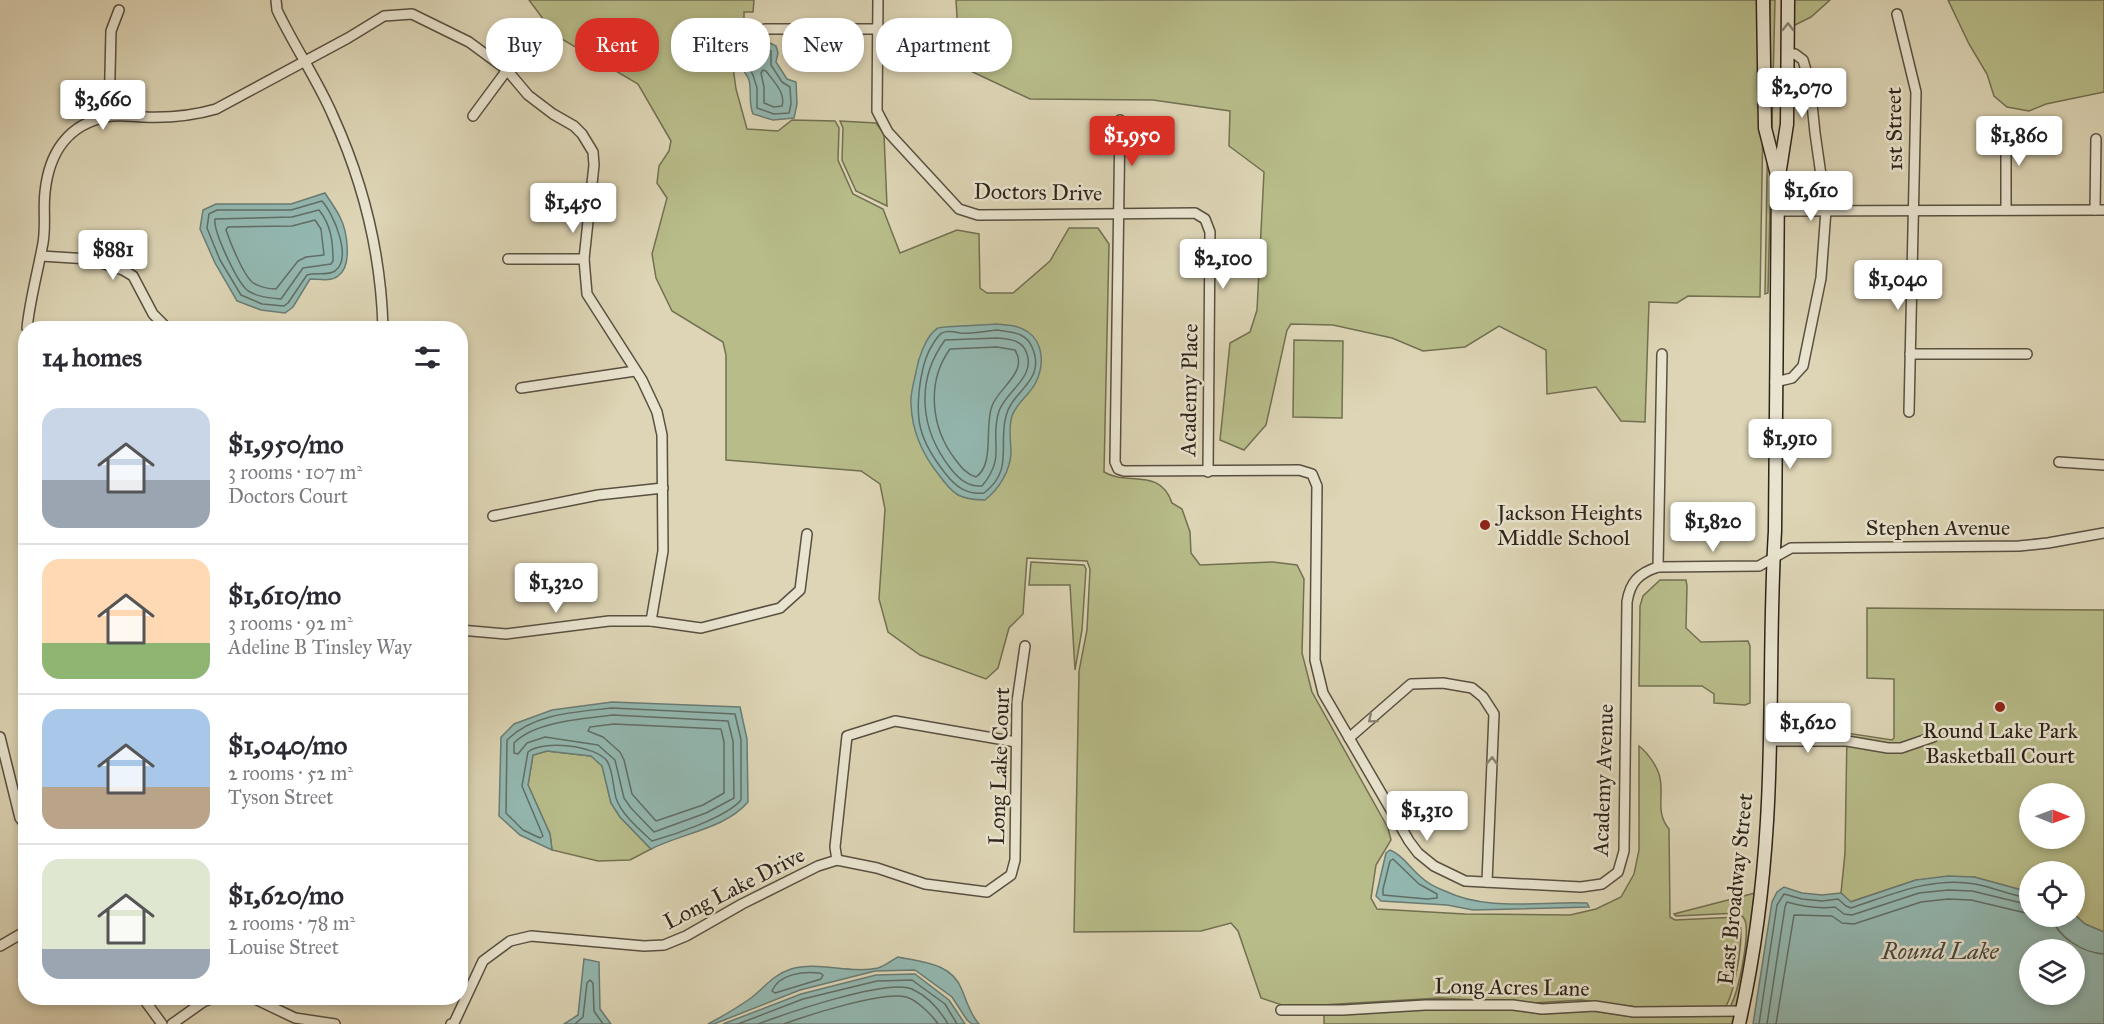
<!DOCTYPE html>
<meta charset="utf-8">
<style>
:root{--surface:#fff;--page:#f7f7f7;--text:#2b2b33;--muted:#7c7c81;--line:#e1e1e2;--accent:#d93025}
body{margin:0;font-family:"IM FELL Great Primer",serif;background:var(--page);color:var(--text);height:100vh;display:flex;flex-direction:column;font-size:22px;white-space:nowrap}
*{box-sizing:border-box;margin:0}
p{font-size:20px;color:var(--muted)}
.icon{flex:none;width:33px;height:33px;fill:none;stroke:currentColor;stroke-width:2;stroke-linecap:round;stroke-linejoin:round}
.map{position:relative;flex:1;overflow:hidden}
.side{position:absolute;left:18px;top:321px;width:450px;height:684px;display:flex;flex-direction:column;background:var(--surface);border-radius:24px;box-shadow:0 3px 9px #0003}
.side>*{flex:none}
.hud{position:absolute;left:486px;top:18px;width:570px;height:54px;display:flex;gap:12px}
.needle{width:39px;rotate:91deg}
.buttons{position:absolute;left:2019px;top:783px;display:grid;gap:12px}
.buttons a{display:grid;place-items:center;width:66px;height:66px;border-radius:50%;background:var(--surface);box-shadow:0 3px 9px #0003;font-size:30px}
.price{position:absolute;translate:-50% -51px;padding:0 14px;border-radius:6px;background:#fff;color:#222;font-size:20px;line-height:39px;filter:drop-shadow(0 2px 3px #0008)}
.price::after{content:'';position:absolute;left:50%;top:36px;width:18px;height:14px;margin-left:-9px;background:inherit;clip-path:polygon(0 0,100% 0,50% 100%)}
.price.active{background:var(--accent);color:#fff}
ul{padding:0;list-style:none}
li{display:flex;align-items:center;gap:18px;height:150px;padding:0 24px}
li+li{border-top:2px solid var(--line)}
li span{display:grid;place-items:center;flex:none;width:168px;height:120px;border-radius:18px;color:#555}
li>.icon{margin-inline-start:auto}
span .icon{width:72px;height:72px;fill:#fffc;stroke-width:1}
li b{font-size:26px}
h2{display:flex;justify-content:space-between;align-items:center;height:72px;padding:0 24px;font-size:26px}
.chip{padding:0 21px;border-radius:24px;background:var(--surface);box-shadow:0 3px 9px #0003;font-size:21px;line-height:54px}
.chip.active{background:var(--accent);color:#fff}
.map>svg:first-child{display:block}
</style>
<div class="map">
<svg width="2104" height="1024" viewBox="0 0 2104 1024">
<rect width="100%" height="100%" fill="#ddd5b5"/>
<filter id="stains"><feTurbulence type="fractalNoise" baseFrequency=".00333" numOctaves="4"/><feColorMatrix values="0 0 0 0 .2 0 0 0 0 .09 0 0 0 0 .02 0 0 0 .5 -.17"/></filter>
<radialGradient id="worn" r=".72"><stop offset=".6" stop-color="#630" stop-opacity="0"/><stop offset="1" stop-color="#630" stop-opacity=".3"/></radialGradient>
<!-- green -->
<g fill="#b7bc89" stroke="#727052" stroke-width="1.5" fill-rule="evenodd">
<path d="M529 0H754L753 12H744V41L730 45 736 89 747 129 778 131 792 120 835 121 839 128 838 160 853 194 883 209 900 253 957 230 979 234 980 288 987 293H1013L1050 261 1069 228H1098L1109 244 1104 472C1127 486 1160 467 1172 503L1182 509 1190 532 1191 553 1200 565 1273 562 1297 565 1304 579 1302 653 1312 692 1388 828 1391 840 1376 865 1371 898 1377 909 1465 914 1570 915 1596 909 1621 897 1634 874 1639 850V746C1647 752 1658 767 1660 778 1664 797 1655 812 1669 829L1670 917 1675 920 1738 917C1746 932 1735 990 1726 1006L1645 1008 1581 1000 1533 1003 1439 998 1288 1007 1261 998 1238 931 1231 923 1201 931 1074 932 1079 671 1087 630 1090 569 1087 561 1027 558 1023 614 1009 628 998 668 986 679 920 655 888 632 879 599 885 509 880 484 861 471 726 460V355L723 342 672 311 656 278 652 254 667 198 657 183 659 166 669 151 671 141 638 84 555 35Z"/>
<path d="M956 0H1765L1760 297 1688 296 1677 303 1649 302 1645 422 1621 421 1596 387 1547 394 1546 350 1499 326 1465 347 1423 351 1392 338 1333 325 1291 324 1287 330 1266 425 1244 450 1220 440 1230 343 1250 332 1257 310 1264 172 1229 146 1230 111 1153 100 1030 99 960 66Z"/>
<path d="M1770 0H1775L1768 293 1765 294Z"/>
<path d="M1786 0H1830L1811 17 1785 30Z"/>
<path d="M1948 0H2104V92L2046 104 2029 111 2007 107 1994 96 1987 74 1969 44Z"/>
<path d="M840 121 876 123 884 134 887 206 856 191 842 160 843 128Z"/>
<path d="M1294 340 1343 341 1342 418 1293 417Z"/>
<path d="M1031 562 1084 565 1086 569 1082 630 1075 670 1070 585H1029Z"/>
<path d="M1660 580H1686L1687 586 1686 628 1701 642 1748 641 1750 646V703L1745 705 1714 703V694L1702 686H1639L1640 606 1643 596Z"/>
<path d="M1867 608 2104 610V932L2085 924 2075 915 2074 872H2030L2029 892 1974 877 1916 880 1850 902 1841 893 1845 853 1847 733 1892 740 1894 738V679L1867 678ZM2030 794H2074V838H2030Z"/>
<path d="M547 751 591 756 602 765 611 803 620 817 651 849 630 860 598 861 552 850 550 834 528 785 533 755Z"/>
<path d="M1755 893 1747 957 1738 1007H1730C1739 991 1748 942 1746 924 1745 918 1742 915 1738 913L1676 916 1674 914Z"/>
<path d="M1425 1009 1513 1010 1542 1014 1594 1011 1634 1017 1736 1016 1734 1024H1324V1014Z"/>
</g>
<!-- water -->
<g fill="#93b8b1" stroke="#6a7c75" stroke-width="1.5" fill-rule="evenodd">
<path d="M757 42 770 43 776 46 778 53 776 62 787 79 796 82 797 104 794 118 773 120 753 114C748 102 752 92 749 80 745 69 733 62 734 49L742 45Z"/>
<path d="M325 193C330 201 336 209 340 217 347 231 353 266 338 276 331 282 319 279 310 279L293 307 285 313 261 310 237 301 215 263 200 229 203 210 216 204H291Z"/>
<path d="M997 324C1007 325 1019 325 1028 332 1044 343 1044 366 1036 382 1030 395 1016 403 1012 416 1008 429 1011 440 1011 453 1010 471 999 489 985 500 976 500 966 499 958 495 950 490 944 482 939 475 922 454 912 432 911 404 910 394 914 382 916 372 918 359 926 335 938 328 941 326 988 325 997 324Z"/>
<path d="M612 702 740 707 747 739 748 802C725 829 682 833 651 849L620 817 611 803 602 766 591 756 547 751 533 755 528 785 550 834 552 850 520 835 499 816 501 737 514 724 552 710Z"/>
<path d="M1390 850C1402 854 1411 869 1421 877 1427 883 1437 888 1445 891 1488 912 1541 901 1587 903L1589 907 1473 910 1447 905 1381 901 1376 896 1386 853Z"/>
<path d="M1948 876 1974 877 2029 892 2030 916 2075 915 2085 924 2104 932V1024H1753L1772 902 1777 892 1784 887 1802 893 1822 895 1841 893 1851 902 1916 880ZM2030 950H2074V994H2030Z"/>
<path d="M898 957C922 962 952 963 962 990 967 1002 970 1014 979 1024H972L967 1020 952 997 915 970 875 971 800 990 714 1024H708C723 1016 737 1008 751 998 766 986 773 975 791 969 818 961 850 974 878 968 885 966 892 960 898 957Z"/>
<path d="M584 959 599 962 600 1009 611 1024H564L578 1015Z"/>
<path d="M915 974 949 1000 965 1024H723L801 994 876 975Z"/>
</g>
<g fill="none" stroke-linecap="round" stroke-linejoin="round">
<!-- shore -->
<g stroke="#606e66" stroke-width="1.5">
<path d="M757 48 771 51V65L782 82 790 87 791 104 789 113 774 114 757 108V88L753 75 741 54 744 51Z"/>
<path d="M763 70 766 71C774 82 786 93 782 106L774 107 764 103V87L761 73Z"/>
<path d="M322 201C333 213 353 258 335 271 327 276 316 272 307 275L288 303 284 306 262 304 241 295 220 260 207 228 209 214 217 210H291Z"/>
<path d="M319 210C331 225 333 241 333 261L331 264 303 268 281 299C271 298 253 297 245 288 236 278 213 232 215 219L292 217Z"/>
<path d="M315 220 321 229 324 255 306 257 298 261 276 289C269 289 258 287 252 282 243 274 230 242 226 230L228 227 292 226Z"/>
<path d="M997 330C1011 332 1026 332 1032 347 1047 381 1012 390 1006 416 998 446 1014 470 984 493 966 495 955 486 945 473 919 440 914 419 921 378 923 366 926 354 933 344 935 341 938 335 942 333 946 330 955 332 960 333 972 334 985 331 997 330Z"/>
<path d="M997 338C1010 339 1023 340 1027 354 1035 378 1006 391 999 411 989 442 1007 456 982 486 968 487 959 479 951 469 920 430 915 381 945 340Z"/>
<path d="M997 347 1015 350C1029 372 998 388 992 406 984 427 995 464 976 477 966 474 961 467 955 459 931 428 926 382 950 349Z"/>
<path d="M612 708 735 714 741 740V800C727 817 674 835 652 841 640 830 621 814 616 798 613 787 613 770 607 761 595 745 543 740 528 752L522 786 543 836 540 838 523 830 506 813 507 740C534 713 577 712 612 708Z"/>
<path d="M613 715 728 721 733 741 734 798 706 813 654 832 631 808 624 798 615 760 598 745 545 737 527 743 518 754 514 753V743C535 721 584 719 613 715Z"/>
<path d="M614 724 721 729 724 742V793L703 805 656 821 632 794 624 760 620 752 603 737 588 731 590 727Z"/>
<path d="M1393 859 1419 884 1437 894V898L1427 899 1383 895V889L1390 861Z"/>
<path d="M2052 916C2056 937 2084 953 2104 954"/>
<path d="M820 973 823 975 821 979 775 993 772 991C779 974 803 971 820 973Z"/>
<path d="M575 1024 583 1017 587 983 590 980 593 983 594 1011 603 1024"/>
<path d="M738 1024 803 999 877 981 912 980 945 1004 957 1024"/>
<path d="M758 1024C785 1014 887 978 912 989 927 996 940 1010 948 1024"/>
<path d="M784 1024C808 1015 883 991 906 997 916 999 933 1016 938 1024"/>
<path d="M1759 1024 1777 905 1784 894 1802 899 1822 901 1838 899 1846 906 1851 908C1891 895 1932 876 1975 884 1993 887 2011 896 2030 898"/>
<path d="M1767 1024 1785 907 1787 902C1804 907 1818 909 1835 907L1844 914 1852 915 1919 893 1948 890 1972 891 2030 905"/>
<path d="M1776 1024 1794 915 1832 916 1842 923 1854 924 1921 902 1948 899 1971 900 2030 914"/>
</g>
<defs>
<g id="street">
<path d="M276 0 277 10C294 46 317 79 333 116 363 182 381 255 383 328"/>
<path d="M878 0 877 111 888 132 959 209 978 215 1195 213 1205 219 1210 232 1208 472"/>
<path d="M1897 14 1916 92 1909 412"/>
<path d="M765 29H878"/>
<path d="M109 116 111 31 119 10"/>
<path d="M473 116 507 70"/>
<path d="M1120 120 1115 462 1118 469 1124 471 1299 470 1312 474 1317 486 1315 660 1323 693 1409 841 1418 853 1434 866 1465 881 1581 887 1602 884 1618 872 1624 851 1627 602C1630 582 1639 573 1658 567L1759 566 1791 548 2019 546 2048 543 2104 533"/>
<path d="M2006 210V125"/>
<path d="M2095 210 2096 139"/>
<path d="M1778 211 2104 210"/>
<path d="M41 256 89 259 123 270 133 276 153 314 167 328"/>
<path d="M508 259H584"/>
<path d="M27 328C30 299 38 271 43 243 46 226 43 209 45 192 49 153 68 124 107 117 118 114 132 117 144 117 169 118 192 116 216 109L348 38 384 16 412 14 469 42 507 70 528 95 553 114 574 126 582 134 593 152 594 165 584 259 587 294 642 380 657 412 662 435 663 551 651 621"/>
<path d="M1910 354H2027"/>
<path d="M1775 382 1792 378 1803 366 1821 278 1826 210 1815 133 1810 84 1803 60 1795 54H1787"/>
<path d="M521 388 635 371"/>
<path d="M2059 462 2104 465"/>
<path d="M493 516 598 495 663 488"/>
<path d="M1658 567 1662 354"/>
<path d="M460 630 506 634 609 621H651L701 628 780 608 800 590 807 534"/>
<path d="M0 737 20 818 26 826"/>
<path d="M1349 738 1411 684 1443 683 1472 688 1483 697 1494 714 1487 882"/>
<path d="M1769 741H1847L1888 748H1901L1933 737"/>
<path d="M837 860 835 847 847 736 895 721 1016 742"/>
<path d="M0 946 26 931"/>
<path d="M143 998 162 1024"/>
<path d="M253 998 295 1018 335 1024"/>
<path d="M1281 1010H1343L1425 1005H1513L1542 1009 1595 1006 1634 1012 1742 1011"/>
<path d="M172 1024 203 1002 213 998"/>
<path d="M451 1024 454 1023 483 961 510 941 531 936 644 946 664 945 686 936 742 904 818 866 837 860 877 868 925 884 987 892 1011 875 1015 860 1017 702 1025 646"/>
</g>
<g id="secondary">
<path d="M1763 0 1765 128 1777 175"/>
<path d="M1739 1024C1754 958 1763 889 1767 821 1773 725 1769 627 1775 531L1778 182 1787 124 1788 0"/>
</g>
</defs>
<!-- street casing -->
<use href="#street" stroke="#595041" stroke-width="12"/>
<!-- secondary casing -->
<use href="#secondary" stroke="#2d231a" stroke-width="15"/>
<!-- street -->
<use href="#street" stroke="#e9e4cf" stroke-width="9"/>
<!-- secondary -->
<use href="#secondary" stroke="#e9e4cf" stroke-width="12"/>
</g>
<!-- one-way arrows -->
<defs><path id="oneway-chevron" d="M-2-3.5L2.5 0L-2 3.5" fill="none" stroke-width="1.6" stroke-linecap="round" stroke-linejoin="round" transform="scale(1.5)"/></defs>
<g stroke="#8b8474">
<use href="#oneway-chevron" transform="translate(1788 27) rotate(-89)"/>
<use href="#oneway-chevron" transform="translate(1372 719) rotate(140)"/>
<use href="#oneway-chevron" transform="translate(1492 761) rotate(-88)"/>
</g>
<!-- markers -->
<g fill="#8f2418" stroke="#e9e4cf" stroke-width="2">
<circle cx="1485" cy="525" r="6"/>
<circle cx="2000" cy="707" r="6"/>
</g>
<g text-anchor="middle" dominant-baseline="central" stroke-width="5" stroke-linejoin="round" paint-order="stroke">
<!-- street labels -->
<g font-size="22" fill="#2d231a" stroke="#e9e4cf">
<text transform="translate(1894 129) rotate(-91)">1st Street</text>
<text transform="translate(1038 192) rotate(1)">Doctors Drive</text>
<text transform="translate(1189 390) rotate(-89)">Academy Place</text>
<text x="1938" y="527">Stephen Avenue</text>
<text transform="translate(999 766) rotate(-88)">Long Lake Court</text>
<text transform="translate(1603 780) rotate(-88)">Academy Avenue</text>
<text transform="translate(734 888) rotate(-27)">Long Lake Drive</text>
<text transform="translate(1735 889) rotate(-84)">East Broadway Street</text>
<text transform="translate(1512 987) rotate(1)">Long Acres Lane</text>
</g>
<!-- poi labels -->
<g font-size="22" fill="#2d231a" stroke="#e9e4cf" text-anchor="start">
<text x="1497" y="512">Jackson Heights<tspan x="1497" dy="25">Middle School</tspan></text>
<text x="2000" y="730" text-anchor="middle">Round Lake Park<tspan x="2000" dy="25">Basketball Court</tspan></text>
</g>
<!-- water labels -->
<g font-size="24" font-style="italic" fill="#464840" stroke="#e9e4cf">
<text x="1940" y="951">Round Lake</text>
</g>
</g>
<rect width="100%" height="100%" filter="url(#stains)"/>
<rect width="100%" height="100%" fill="url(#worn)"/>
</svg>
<div class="buttons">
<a><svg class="needle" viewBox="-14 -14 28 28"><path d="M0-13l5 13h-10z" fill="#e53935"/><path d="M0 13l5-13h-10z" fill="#7c7c81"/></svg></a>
<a><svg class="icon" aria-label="locate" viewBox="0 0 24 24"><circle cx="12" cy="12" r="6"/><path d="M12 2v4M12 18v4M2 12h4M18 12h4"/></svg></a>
<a><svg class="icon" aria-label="layers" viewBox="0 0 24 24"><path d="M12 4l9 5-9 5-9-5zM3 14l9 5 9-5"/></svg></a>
</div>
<b class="price" style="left:1802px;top:119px">$2,070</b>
<b class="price" style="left:103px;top:131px">$3,660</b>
<b class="price active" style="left:1132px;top:167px">$1,950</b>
<b class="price" style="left:2019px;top:167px">$1,860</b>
<b class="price" style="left:1811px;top:222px">$1,610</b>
<b class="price" style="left:573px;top:234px">$1,450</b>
<b class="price" style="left:113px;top:281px">$881</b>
<b class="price" style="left:1223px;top:290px">$2,100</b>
<b class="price" style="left:1898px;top:311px">$1,040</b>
<b class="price" style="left:1790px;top:470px">$1,910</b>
<b class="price" style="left:1713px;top:553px">$1,820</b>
<b class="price" style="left:556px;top:614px">$1,320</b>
<b class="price" style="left:1808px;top:754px">$1,620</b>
<b class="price" style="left:1427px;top:842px">$1,310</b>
<div class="hud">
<a class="chip">Buy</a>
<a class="chip active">Rent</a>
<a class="chip">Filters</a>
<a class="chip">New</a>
<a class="chip">Apartment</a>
</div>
<section class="side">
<h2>14 homes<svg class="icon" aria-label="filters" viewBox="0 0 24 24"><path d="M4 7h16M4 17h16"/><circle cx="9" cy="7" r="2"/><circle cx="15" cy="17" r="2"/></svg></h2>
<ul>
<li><span style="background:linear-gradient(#c9d6e8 60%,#9aa5b1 0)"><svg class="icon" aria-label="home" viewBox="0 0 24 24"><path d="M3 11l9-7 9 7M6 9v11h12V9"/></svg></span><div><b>$1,950/mo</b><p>3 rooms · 107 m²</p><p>Doctors Court</p></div></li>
<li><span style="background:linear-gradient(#ffd9b3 70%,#8fb573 0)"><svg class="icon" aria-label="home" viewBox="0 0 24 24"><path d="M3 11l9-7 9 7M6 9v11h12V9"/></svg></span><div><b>$1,610/mo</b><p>3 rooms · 92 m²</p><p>Adeline B Tinsley Way</p></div></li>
<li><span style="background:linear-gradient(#a9c7e8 65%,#b9a48a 0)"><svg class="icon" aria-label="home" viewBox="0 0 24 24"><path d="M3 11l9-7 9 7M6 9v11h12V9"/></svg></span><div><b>$1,040/mo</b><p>2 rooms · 52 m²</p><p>Tyson Street</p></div></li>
<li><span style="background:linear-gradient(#dfe7d0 75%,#9aa5b1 0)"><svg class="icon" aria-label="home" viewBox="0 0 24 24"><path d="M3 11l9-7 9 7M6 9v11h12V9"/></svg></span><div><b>$1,620/mo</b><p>2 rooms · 78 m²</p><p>Louise Street</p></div></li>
</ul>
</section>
</div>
